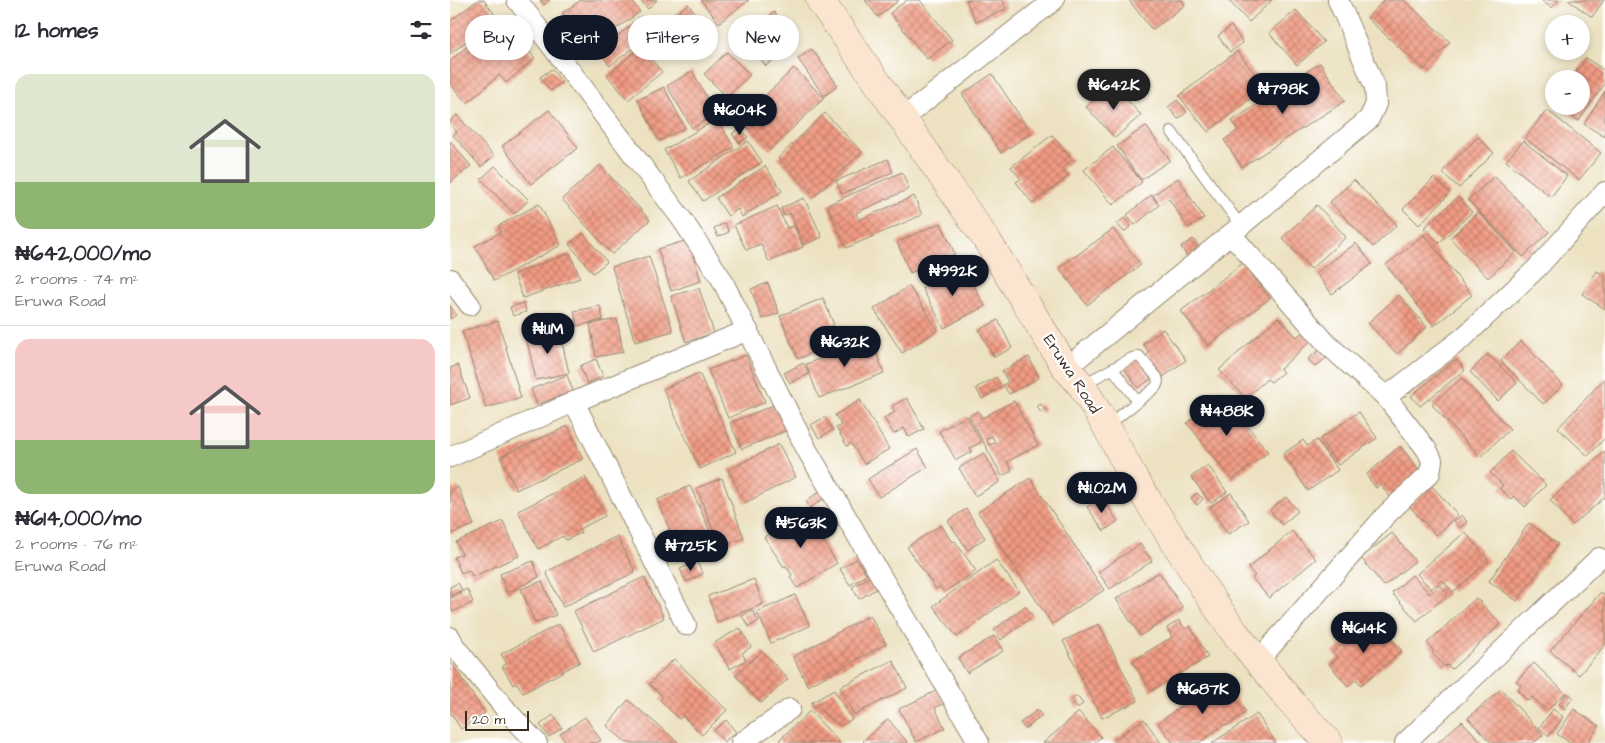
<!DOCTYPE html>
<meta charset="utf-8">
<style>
:root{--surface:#fff;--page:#f7f7f7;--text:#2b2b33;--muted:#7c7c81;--line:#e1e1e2;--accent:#111827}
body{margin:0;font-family:"Architects Daughter",sans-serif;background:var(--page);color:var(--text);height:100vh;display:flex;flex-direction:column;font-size:19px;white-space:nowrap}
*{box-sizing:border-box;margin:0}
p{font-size:16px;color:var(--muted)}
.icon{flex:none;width:28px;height:28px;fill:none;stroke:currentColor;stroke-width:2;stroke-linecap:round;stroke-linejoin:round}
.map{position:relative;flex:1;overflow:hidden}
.details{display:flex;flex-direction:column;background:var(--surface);width:450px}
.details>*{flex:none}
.top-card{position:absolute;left:15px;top:15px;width:475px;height:45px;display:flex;gap:10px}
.buttons{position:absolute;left:1095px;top:15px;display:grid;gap:10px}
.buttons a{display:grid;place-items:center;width:45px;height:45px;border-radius:50%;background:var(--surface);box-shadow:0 2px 8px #0003;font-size:25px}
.scale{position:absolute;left:15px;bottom:12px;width:64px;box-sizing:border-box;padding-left:5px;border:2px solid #3b2a1e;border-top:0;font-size:14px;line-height:18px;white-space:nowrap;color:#3b2a1e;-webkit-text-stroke:4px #fff;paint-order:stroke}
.price{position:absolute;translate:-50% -42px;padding:0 11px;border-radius:18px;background:var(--accent);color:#fff;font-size:16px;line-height:32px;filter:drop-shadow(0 1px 2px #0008)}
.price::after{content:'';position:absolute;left:50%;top:30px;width:15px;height:11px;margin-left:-8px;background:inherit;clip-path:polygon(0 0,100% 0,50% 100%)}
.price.selected{background:#222;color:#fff}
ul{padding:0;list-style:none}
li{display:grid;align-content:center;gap:10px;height:265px;padding:0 15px}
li+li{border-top:1px solid var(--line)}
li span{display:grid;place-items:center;height:155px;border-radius:15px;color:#555}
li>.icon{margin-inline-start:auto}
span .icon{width:90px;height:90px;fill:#fffc;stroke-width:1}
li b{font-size:21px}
h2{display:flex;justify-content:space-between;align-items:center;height:60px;padding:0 15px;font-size:21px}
.pill{padding:0 18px;border-radius:22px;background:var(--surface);box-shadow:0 2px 8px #0003;font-size:18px;line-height:45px}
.pill.selected{background:var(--accent);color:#fff}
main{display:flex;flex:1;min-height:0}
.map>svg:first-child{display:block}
</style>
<main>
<section class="details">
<h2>12 homes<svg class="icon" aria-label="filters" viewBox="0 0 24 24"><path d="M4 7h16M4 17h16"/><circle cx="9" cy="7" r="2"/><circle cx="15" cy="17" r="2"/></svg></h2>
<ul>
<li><span style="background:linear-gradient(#dfe7d0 70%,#8fb573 0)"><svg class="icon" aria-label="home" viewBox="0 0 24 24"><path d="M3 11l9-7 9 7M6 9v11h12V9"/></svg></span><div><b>₦642,000/mo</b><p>2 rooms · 74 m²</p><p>Eruwa Road</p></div></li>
<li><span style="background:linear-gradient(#f6c9c9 65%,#8fb573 0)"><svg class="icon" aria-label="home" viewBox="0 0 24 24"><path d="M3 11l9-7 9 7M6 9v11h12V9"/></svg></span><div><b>₦614,000/mo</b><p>2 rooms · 76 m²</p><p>Eruwa Road</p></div></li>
</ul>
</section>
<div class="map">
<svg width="1155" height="743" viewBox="0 0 1155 743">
<defs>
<pattern id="building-cross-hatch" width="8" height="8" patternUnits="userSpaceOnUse" patternTransform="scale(1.25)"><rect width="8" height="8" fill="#f19b83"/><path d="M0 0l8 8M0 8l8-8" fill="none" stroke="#c47f6b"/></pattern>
</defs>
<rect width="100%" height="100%" fill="#fff"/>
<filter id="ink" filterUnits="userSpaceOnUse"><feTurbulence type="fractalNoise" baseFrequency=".02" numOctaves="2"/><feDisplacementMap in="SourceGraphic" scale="10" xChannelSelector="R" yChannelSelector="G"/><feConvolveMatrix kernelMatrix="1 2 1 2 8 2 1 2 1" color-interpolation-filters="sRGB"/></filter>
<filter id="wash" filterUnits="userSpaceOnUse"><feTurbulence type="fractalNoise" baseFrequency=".0096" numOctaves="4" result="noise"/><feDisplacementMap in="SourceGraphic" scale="20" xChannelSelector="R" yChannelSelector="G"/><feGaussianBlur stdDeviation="1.12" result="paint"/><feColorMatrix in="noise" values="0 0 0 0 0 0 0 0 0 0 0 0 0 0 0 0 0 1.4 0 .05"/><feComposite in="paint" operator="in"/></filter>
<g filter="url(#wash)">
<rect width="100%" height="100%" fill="#ece1c0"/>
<g id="blocks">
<!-- building -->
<g fill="url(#building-cross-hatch)" fill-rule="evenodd">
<path d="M28 0H34L47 18 0 54V21Z"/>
<path d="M90 0H100L94 5Z"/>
<path d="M131 0H181L190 12 137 49 112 13Z"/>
<path d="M190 0H207L198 9Z"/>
<path d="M251 0H299L269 23Z"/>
<path d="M415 0H449L428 17Z"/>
<path d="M457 0H470L502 40 477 59 440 13Z"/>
<path d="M516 0H553L556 9 526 22Z"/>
<path d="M679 0H732L735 5 702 30Z"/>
<path d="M778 0H822L799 22Z"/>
<path d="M934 0H954L1000 42 974 70 917 18Z"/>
<path d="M1091 0H1109L1102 8Z"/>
<path d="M1118 0H1154L1142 17Z"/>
<path d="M238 4 265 37 236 61 209 27Z"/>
<path d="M846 10 874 42 847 65 819 33Z"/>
<path d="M324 12 348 40 316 66 293 37Z"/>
<path d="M191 17 203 32 160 66 149 51Z"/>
<path d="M45 22 72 52 77 49 85 58 56 83 49 75 17 103 0 84V61Z"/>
<path d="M781 26 793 43 780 52 768 36Z"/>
<path d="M191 47 212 72 178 100 157 75Z"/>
<path d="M362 49 388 86 374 96 348 59Z"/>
<path d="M787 51 815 87 758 132 729 96Z"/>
<path d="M277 52 300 75 277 97 254 74Z"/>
<path d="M1136 58 1155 71V83L1129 121 1107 106H1131V79H1122Z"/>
<path d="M870 63 895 101 792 167 774 140 788 130 782 121Z"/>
<path d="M344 68 374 98 320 150 290 120Z"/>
<path d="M102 69 112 82 100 91 90 77Z"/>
<path d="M242 71 266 114 242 128 217 86Z"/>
<path d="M542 74 581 133 551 153 512 94Z"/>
<path d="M662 84 691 115 665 138 636 107Z"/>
<path d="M214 87 235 128 209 141 188 100Z"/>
<path d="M1155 91V137L1134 124Z"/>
<path d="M727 100 737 112 728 119 718 107Z"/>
<path d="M99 110 128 148 81 184 52 146Z"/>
<path d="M1097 110 1151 153 1129 180 1075 138Z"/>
<path d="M375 113 412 152 365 196 328 158Z"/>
<path d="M7 115 44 156 31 167 3 135 7 132 0 124V121Z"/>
<path d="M267 119 284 147 231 178 214 150Z"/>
<path d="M696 126 720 160 691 180 667 146Z"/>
<path d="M290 128 298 137 290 143 282 134Z"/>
<path d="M602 135 622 160 612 168 618 176 583 204 566 182 571 179 561 167Z"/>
<path d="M1028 137 1044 153 1009 188 992 172Z"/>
<path d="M0 141 21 166 0 183Z"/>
<path d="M298 141 312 162 253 201 239 181Z"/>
<path d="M1073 141 1117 176 1101 197 1056 161Z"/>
<path d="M663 147 692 182 663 205 634 170Z"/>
<path d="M438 159 443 172 392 194 386 181Z"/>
<path d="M150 165 200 220 162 254 112 199Z"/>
<path d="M45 166 79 200 64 214 31 179Z"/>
<path d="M315 166 332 191 292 217 288 209 278 216 266 198Z"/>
<path d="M452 172 459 189 406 213 409 220 464 196 472 215 396 248 377 205Z"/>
<path d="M1044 176 1099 232 1073 257 1018 200Z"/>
<path d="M728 178 754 218 738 228 719 199 709 205 703 195Z"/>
<path d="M984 178 1000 193 969 225 953 209Z"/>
<path d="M904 180 947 225 923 247 880 202Z"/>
<path d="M701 195 709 205 685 225 677 215Z"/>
<path d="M1008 197 1022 212 989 243 974 228Z"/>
<path d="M354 198 372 237 354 245 340 213 334 216 331 208Z"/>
<path d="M89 204 111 245 44 281 25 246 51 232 48 226Z"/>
<path d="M867 205 896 237 861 269 832 238Z"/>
<path d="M327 206 337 228 344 226 353 247 319 262 311 244 296 250 284 225Z"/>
<path d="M1028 212 1066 252 1038 278 1000 238Z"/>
<path d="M674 218 681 226 674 232 667 224Z"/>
<path d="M275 223 279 232 268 237 264 228Z"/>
<path d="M491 223 505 254 460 273 447 242Z"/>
<path d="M663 229 691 265 637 305 609 268Z"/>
<path d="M133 233 157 262 143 273 119 244Z"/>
<path d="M974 235 1022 295 984 326 936 265Z"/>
<path d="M743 239 751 249 738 257 731 247Z"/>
<path d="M238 240 251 281 221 291 208 249Z"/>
<path d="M906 243 922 264 882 294 866 273Z"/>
<path d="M120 253 130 278 73 298 64 274Z"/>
<path d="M199 256 223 331 185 342 162 267Z"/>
<path d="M793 263 820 298 758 346 731 311Z"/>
<path d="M513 266 535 306 494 328 472 288Z"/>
<path d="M1147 271 1155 276V309L1132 294Z"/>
<path d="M318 283 329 313 312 319 301 289Z"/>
<path d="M459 286 488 330 452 353 424 309Z"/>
<path d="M249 288 264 333 236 342 221 296Z"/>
<path d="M949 295 977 327 947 354 918 323Z"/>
<path d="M373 298 384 325 376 328 383 344 348 359 330 316Z"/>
<path d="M74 303 76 312 63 316 60 307Z"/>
<path d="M0 305 6 315 0 319Z"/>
<path d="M150 306 153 320 127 326 124 311Z"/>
<path d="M828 317 847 337 856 328 865 337 830 369 833 372 821 382 817 379 796 398 769 370Z"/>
<path d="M167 319 173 352 146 357 140 324Z"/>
<path d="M548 320 562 348 544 357 529 330Z"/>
<path d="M48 321 71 398 36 408 12 331Z"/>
<path d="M109 329 119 373 86 380 76 337Z"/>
<path d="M713 329 736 360 712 378 696 356 699 353 693 344Z"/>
<path d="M421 339 434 373 369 398 356 364Z"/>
<path d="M1071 341 1113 385 1093 404 1051 361Z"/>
<path d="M869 350 876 358 865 367 858 359Z"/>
<path d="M1038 354 1067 383 1048 401 1020 372Z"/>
<path d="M296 355 315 402 278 418 258 370Z"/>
<path d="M579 357 589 378 559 394 553 385 558 382 552 371Z"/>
<path d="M146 359 153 376 137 383 130 366Z"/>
<path d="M687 359 701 379 688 388 674 368Z"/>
<path d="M1006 359 1015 370 970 406 961 396Z"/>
<path d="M353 363 359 374 340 383 334 373Z"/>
<path d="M8 365 20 398 0 405V368Z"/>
<path d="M249 373 286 452 250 469 213 389Z"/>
<path d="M117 375 123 391 87 405 81 389Z"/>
<path d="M546 377 552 387 532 399 526 388Z"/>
<path d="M1012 378 1060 429 1030 457 982 405Z"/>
<path d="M1155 378V438L1138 456 1108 428Z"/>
<path d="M773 395 818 452 782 480 737 423Z"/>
<path d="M457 398 474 429 459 437 454 428 444 434 434 418 445 412 442 406Z"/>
<path d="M410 400 439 449 414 464 401 443 397 446 386 428 391 425 385 415Z"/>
<path d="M564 401 588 445 557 462 562 471 552 476 519 416 528 411 532 418ZM542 436 545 443 539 445 536 439Z"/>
<path d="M326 404 337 430 292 449 280 423Z"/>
<path d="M591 404 595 410 591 413 587 406Z"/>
<path d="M909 412 927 438 888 465 870 439Z"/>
<path d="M517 416 531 442 520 448 522 452 506 460 489 431Z"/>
<path d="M375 417 383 430 369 438 361 425Z"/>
<path d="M118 426 133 459 66 490 50 457Z"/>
<path d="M853 440 857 446 867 440 888 470 858 491 833 454Z"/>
<path d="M329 444 346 477 295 503 278 470Z"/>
<path d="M950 446 973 474 941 498 930 484 926 488 916 475Z"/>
<path d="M467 449 478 467 429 497 418 479Z"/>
<path d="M1061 451 1096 485 1075 507 1064 496 1061 499 1050 489 1053 485 1040 473Z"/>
<path d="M1155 451V497L1123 525 1100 500Z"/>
<path d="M534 453 550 482 525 496 509 468Z"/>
<path d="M758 465 777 492 761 503 741 477Z"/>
<path d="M135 477 155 516 129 529 131 533 116 540 113 536 88 549 68 511Z"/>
<path d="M272 478 294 538 269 547 247 488Z"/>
<path d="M580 478 654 590 602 624 528 512Z"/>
<path d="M240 486 266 545 232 559 207 500Z"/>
<path d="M982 486 1008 515 986 535 959 506Z"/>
<path d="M8 487 24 525 0 534V490Z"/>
<path d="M370 491 374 498 360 508 356 501Z"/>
<path d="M747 493 753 499 747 505 741 498Z"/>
<path d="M781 493 799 521 778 534 760 507Z"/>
<path d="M651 497 668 521 654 531 637 507Z"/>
<path d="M836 497 848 511 832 525 820 510Z"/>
<path d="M516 509 535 538 518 550 498 521Z"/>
<path d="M354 511 387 563 347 588 340 577 342 575 336 566 334 567 314 537Z"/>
<path d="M1012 515 1017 522 1010 528 1004 521Z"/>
<path d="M53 521 69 556 22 577 19 570 11 573 4 557 12 554 6 542Z"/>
<path d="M1079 523 1108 544 1067 601 1039 581Z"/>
<path d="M491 525 502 542 505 541 526 571 494 592 490 587 486 589 457 547Z"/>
<path d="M842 531 866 559 819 598 802 578 805 576 798 568Z"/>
<path d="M1015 532 1039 561 1003 592 992 580 981 589 967 574Z"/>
<path d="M942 533 965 561 934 586 911 558Z"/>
<path d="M167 536 185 572 113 607 96 572Z"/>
<path d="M690 544 702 561 660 589 648 572Z"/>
<path d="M406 559 417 575 400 585 390 569Z"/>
<path d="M546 560 569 591 507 637 483 606Z"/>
<path d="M83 561 89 577 57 593 50 574Z"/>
<path d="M247 562 253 574 236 582 230 569Z"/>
<path d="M709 572 733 608 690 636 666 599Z"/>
<path d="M962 575 980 594 990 585 998 594 967 621 942 593Z"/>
<path d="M421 576 428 588 409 599 402 587Z"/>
<path d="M194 577 214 618 144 652 124 611Z"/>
<path d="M304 579 313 604 267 622 258 596Z"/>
<path d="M92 581 106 615 85 623 71 589Z"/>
<path d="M8 583 12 590 0 596V587Z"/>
<path d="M17 589 23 602 3 612 0 606V598Z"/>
<path d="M1151 592 1155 596V645L1129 675 1100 651Z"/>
<path d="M345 595 360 626 321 643 307 612Z"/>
<path d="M1026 598 1051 624 1002 669 997 665 995 667 982 653 984 651 977 643Z"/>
<path d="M575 606 583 616 551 640 544 630Z"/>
<path d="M302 610 309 621 299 627 292 616Z"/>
<path d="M420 615 436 644 358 686 343 657Z"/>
<path d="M923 618 952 651 911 685 906 679 898 686 879 664 888 658 883 652Z"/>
<path d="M729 620 735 629 740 626 758 657 701 691 682 661 722 637 717 628Z"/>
<path d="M109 624 130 662 73 693 67 683 63 685 52 666 57 664 51 654Z"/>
<path d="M649 624 688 701 652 718 613 641Z"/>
<path d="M290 628 301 647 292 653 296 660 280 669 264 643Z"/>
<path d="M544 636 553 651 517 673 508 658Z"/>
<path d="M312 651 338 679 311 703 285 675Z"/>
<path d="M224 659 277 710 252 735 233 716 229 719 210 700 213 697 199 684Z"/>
<path d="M443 660 457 688 404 715 390 687Z"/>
<path d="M0 661 35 713 11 729 0 712Z"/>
<path d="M1084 663 1115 693 1097 711 1082 697 1078 701 1067 690 1071 685 1066 681Z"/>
<path d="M770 677 796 712 777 726 775 724 749 743H723L708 723Z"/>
<path d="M1051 689 1093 735 1083 743H1041L1018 718Z"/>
<path d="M384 690 402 719 390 726 361 703Z"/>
<path d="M488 690 495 703 485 708 495 728 466 742 449 709Z"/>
<path d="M1117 693 1123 697 1115 709 1109 704Z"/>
<path d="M627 696 633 704 627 708 621 700Z"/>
<path d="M178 700 228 742 227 743H177L157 726Z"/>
<path d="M1103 709 1113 717 1099 736 1089 728Z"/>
<path d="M1124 709 1149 726 1137 743H1120L1107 734Z"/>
<path d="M587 710 592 716 575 729 570 723Z"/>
<path d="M360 711 390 743H332L329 740Z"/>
<path d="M629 712 651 737 644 743H593Z"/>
<path d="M807 714 826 743H762Z"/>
<path d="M103 715 112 728 99 737 90 725Z"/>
<path d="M135 717 151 740 146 743H117L110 734Z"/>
<path d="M438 719 458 743H415L413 741Z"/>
<path d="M694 719 711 743H665L663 740Z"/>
<path d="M276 720 286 732 274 742 264 730Z"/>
<path d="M1012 721 1032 743H987Z"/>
</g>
</g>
</g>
<g filter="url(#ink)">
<use href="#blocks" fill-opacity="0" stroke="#94866f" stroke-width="1"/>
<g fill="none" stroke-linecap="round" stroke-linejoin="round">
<defs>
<g id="service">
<path d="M721 131 791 226"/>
<path d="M663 369 687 401"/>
<path d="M632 385 682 358 689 356 707 377 708 382 706 387 658 425"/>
</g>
<g id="minor">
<path d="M67 0 231 218 271 278 357 450 529 743"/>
<path d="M453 118 604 0"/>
<path d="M781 234 877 344 936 397 977 450 982 460 980 473 936 515 808 661"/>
<path d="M0 279 20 305"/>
<path d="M616 368 781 234 919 119 926 104 925 87 888 0"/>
<path d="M936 397 1014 337 1087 268 1155 192"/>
<path d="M124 402 236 625"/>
<path d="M0 457 124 402 298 330"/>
<path d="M0 637 5 647 58 712 87 743"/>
<path d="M291 743 340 709"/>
<path d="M955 743 1149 558"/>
</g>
<path id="secondary" d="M370 0 538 242 616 368 632 386 656 426 686 482 758 594 785 633 843 704 879 743"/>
</defs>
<!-- service casing -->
<use href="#service" stroke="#94866f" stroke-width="12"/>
<!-- minor casing -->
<use href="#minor" stroke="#94866f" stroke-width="22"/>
<!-- secondary casing -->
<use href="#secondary" stroke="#94866f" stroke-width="29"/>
<!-- service -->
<use href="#service" stroke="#fff" stroke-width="10"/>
<!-- minor -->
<use href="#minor" stroke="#fff" stroke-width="20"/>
<!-- secondary -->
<use href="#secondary" stroke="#fce5d0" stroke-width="28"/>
</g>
</g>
<g text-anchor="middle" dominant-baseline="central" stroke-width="4.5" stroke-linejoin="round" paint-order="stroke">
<!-- street labels -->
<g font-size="16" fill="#3b2a1e" stroke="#fff">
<text transform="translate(622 374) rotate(57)">Eruwa Road</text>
</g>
</g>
</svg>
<div class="buttons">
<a>+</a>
<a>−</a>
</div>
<div class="scale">20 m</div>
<b class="price selected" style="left:664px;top:111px">₦642K</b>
<b class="price" style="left:833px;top:115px">₦798K</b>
<b class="price" style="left:290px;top:136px">₦604K</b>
<b class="price" style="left:503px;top:297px">₦992K</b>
<b class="price" style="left:98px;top:355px">₦1.1M</b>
<b class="price" style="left:395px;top:368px">₦632K</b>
<b class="price" style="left:777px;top:437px">₦488K</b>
<b class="price" style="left:652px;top:514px">₦1.02M</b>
<b class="price" style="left:351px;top:549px">₦563K</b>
<b class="price" style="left:241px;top:572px">₦725K</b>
<b class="price" style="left:914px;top:654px">₦614K</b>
<b class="price" style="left:753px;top:715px">₦687K</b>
<div class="top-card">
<a class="pill">Buy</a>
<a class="pill selected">Rent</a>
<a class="pill">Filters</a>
<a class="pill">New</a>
</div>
</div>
</main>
